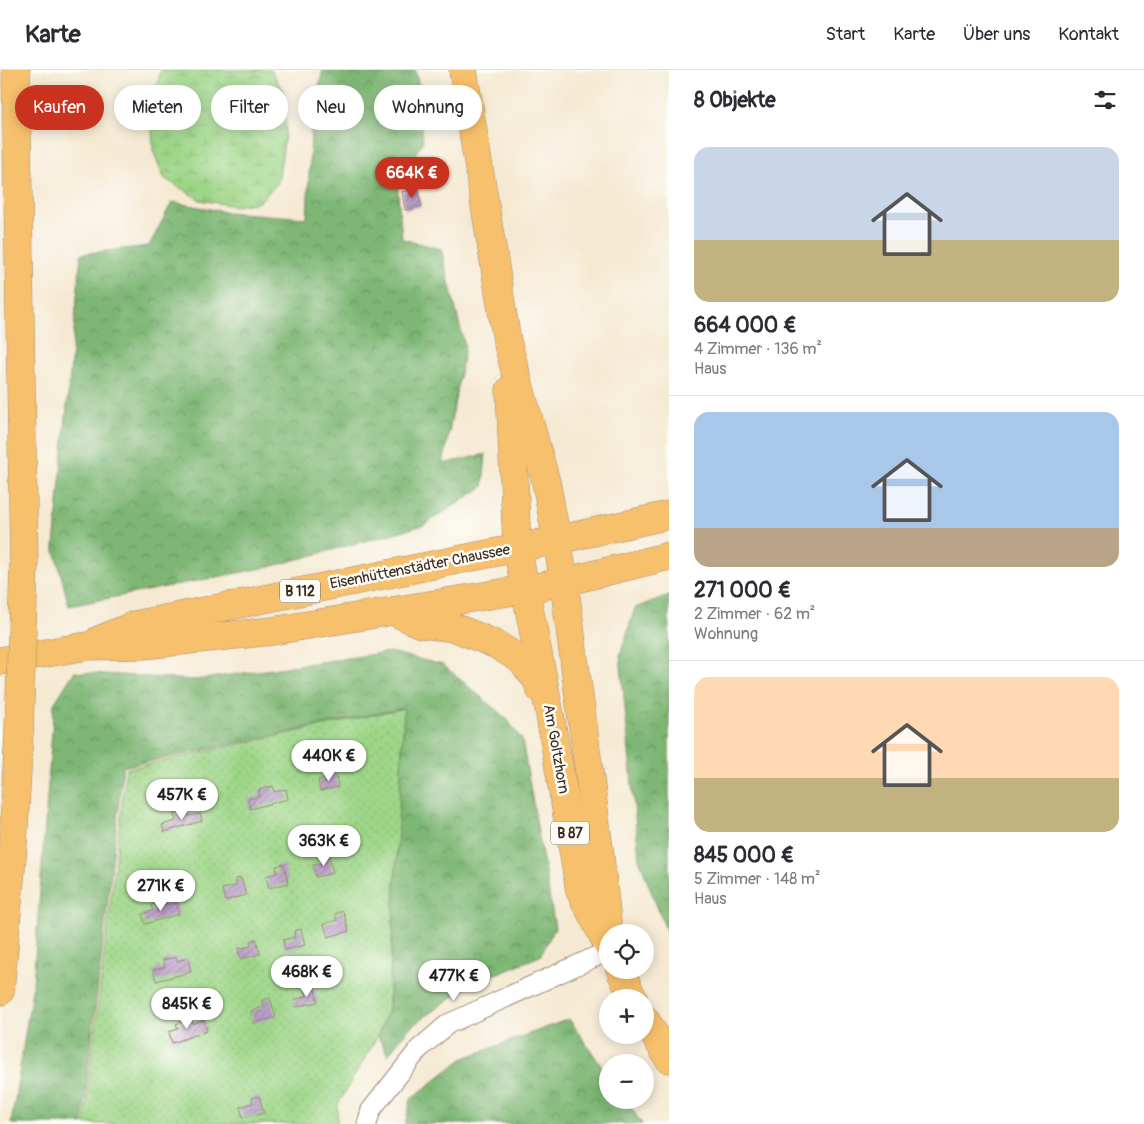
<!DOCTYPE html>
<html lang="de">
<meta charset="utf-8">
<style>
:root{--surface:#fff;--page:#f7f7f7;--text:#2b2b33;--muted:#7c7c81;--line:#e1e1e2;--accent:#c8321e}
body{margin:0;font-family:Pangolin,sans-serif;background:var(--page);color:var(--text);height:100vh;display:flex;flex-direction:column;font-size:19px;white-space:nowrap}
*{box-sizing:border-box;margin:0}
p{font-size:16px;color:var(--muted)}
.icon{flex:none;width:28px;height:28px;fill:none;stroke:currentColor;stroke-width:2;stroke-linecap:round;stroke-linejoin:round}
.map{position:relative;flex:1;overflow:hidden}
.sheet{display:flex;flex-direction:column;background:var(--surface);width:475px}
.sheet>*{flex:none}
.hud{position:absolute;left:15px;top:15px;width:475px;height:45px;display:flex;gap:10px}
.controls{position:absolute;left:599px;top:854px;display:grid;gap:10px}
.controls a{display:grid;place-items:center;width:55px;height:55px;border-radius:50%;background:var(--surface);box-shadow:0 2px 12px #0003;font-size:25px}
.price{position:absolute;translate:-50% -42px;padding:0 11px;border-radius:18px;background:#fff;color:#222;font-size:16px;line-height:32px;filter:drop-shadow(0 1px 2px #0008)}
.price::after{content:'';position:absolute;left:50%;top:30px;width:15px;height:11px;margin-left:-8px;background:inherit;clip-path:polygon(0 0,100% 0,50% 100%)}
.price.current{background:var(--accent);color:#fff}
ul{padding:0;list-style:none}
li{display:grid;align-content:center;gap:10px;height:265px;padding:0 25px}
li+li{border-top:1px solid var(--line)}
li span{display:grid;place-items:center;height:155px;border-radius:15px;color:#555}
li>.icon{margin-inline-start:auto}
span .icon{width:90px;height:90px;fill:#fffc;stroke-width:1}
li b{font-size:21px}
h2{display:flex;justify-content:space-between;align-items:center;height:60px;padding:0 25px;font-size:21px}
.tag{padding:0 18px;border-radius:22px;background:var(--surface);box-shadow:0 2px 12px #0003;font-size:18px;line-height:45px}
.tag.current{background:var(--accent);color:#fff}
header{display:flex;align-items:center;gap:30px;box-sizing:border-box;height:70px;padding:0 25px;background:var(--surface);border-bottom:1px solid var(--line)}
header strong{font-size:24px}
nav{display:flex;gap:28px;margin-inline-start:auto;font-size:18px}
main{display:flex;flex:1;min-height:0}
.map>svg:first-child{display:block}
</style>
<header>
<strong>Karte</strong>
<nav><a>Start</a><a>Karte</a><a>Über uns</a><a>Kontakt</a></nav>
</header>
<main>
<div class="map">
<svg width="669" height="1054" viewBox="0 0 669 1054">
<defs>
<pattern id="grass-dots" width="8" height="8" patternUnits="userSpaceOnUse" patternTransform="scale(1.25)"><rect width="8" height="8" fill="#9ed688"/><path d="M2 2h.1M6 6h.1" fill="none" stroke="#89b875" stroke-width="1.8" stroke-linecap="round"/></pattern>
<pattern id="forest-crowns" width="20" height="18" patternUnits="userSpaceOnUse" patternTransform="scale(1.25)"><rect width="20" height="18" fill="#7eb774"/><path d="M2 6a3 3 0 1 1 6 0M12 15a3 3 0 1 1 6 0" fill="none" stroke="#68955f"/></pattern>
<pattern id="wetland-marsh" width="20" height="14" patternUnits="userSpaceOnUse" patternTransform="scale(1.25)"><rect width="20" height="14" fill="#9ed688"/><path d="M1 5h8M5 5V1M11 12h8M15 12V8" fill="none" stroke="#89b875"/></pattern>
<pattern id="building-hatch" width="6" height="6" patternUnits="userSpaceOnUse" patternTransform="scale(1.25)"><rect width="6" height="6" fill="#ba9cc8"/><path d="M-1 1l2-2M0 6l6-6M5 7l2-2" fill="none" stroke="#987fa2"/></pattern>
</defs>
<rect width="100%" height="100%" fill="#fdfcf7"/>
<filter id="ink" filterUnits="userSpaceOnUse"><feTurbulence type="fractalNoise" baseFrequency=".02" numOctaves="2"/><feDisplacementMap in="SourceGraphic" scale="10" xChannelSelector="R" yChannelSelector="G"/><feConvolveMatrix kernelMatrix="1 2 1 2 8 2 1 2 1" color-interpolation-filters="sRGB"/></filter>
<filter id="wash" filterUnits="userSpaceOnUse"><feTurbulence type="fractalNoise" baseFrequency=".0096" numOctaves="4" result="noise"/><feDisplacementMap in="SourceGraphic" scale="20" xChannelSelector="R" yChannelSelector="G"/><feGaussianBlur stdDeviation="1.12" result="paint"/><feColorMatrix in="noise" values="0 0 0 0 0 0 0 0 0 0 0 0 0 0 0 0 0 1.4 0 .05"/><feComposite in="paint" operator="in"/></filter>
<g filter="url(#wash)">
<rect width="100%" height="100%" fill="#f5e9d2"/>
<!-- grass -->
<path fill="url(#grass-dots)" stroke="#6c8053" d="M405 638 388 939 375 971 338 1034 337 1054H84L126 699Z"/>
<!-- forest -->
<g fill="url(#forest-crowns)" stroke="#5c7049">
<path d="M323 0H415L418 12 423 72 397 111 402 169 441 179 465 277 443 394 486 384 483 417 424 455 273 496 69 536 54 477 81 184 149 176 172 132 226 142 307 148 312 43Z"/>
<path d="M669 525V868L639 789 620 585 635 538Z"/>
<path d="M389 582 443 595 507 649 522 670 555 858 540 886 469 915 409 958 388 985 378 967 389 938 404 638 123 697 82 1054H11L33 914 54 634 74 602 196 610Z"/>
<path d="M569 949 607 1004 608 1030H626L642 1054H405L411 1029 462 989Z"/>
</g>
<!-- wetland -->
<path fill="url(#wetland-marsh)" stroke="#6c8053" d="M161 0H271L283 21 286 57 278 113 259 132 235 136 200 130 164 108 153 80 151 37Z"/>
<g id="blocks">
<!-- building -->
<g fill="url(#building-hatch)">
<path d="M418 118 421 136 405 140 402 122Z"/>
<path d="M335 700 338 717 320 721 318 710 328 708 327 701Z"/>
<path d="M273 716 274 722 286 719 288 729 250 739 248 729 260 726 259 720Z"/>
<path d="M188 741 189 746 200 744 202 751 164 762 162 755 176 751 174 744Z"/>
<path d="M329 785 333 803 316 807 313 795 322 793 321 786Z"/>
<path d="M284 794 288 813 269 818 266 806 277 803 276 796Z"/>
<path d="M241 808 246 825 225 831 222 819 236 816 235 809Z"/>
<path d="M164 831 165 836 176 832 179 844 145 854 142 844 153 841 151 835Z"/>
<path d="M343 841 349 861 328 867 324 854 337 850 335 844Z"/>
<path d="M301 859 305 875 285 880 283 870 295 867 294 861Z"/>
<path d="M256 869 260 884 241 889 238 879 251 876 250 871Z"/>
<path d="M176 887 177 891 188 888 191 902 156 911 153 900 165 897 163 890Z"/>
<path d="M314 916 318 932 295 937 294 930 307 926 305 918Z"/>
<path d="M270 928 276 947 254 953 251 941 264 937 262 930Z"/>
<path d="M191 949 193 954 204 950 207 961 172 973 169 962 178 959 176 954Z"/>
<path d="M259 1026 264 1043 243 1048 240 1037 253 1033 252 1028Z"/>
</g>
</g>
</g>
<g filter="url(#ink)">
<use href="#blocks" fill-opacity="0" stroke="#988a78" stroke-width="1"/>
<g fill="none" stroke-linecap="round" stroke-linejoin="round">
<defs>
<path id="minor" d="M367 1054 371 1040 419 979 448 954 608 881"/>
<g id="primary">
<path d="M557 470 564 512 600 786 608 862"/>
<path d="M517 477 550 645 580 821 608 875"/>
<path d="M395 542 421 554 456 558 495 574 521 590 537 610 540 619"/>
<path d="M99 570 135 555 557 470 669 445"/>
<path d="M0 591 87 576 143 575 272 561 526 519 564 512 669 486"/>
<path d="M620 900 633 928"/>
<path d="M645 949 669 989"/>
</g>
<g id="motorway">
<path d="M16 0 24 495"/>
<path d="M463 0 507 271 546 412 557 470"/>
<path d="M510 320 517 477"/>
<path d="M0 921 13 776 19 662"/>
</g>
</defs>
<!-- minor casing -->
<use href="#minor" stroke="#988a78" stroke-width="21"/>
<!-- primary casing -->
<use href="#primary" stroke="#988a78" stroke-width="29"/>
<!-- motorway casing -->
<use href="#motorway" stroke="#988a78" stroke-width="29"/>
<!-- minor -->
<use href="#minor" stroke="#fff" stroke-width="19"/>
<!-- primary -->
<use href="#primary" stroke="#f7c06c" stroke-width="28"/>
<!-- motorway -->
<use href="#motorway" stroke="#f7c06c" stroke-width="28"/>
<defs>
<path id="motorway-bridge" d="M19 662 24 495"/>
</defs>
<!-- motorway-bridge casing -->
<use href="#motorway-bridge" stroke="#988a78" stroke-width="29" stroke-linecap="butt"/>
<!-- motorway-bridge -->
<use href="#motorway-bridge" stroke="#f7c06c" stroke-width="28"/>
</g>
</g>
<g text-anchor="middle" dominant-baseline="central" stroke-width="5" stroke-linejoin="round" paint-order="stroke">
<!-- shield labels -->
<g fill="#fdfcf7" stroke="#75695f" stroke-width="1">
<rect x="280" y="509.5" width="40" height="23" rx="4"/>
<rect x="551" y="751.5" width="38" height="23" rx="4"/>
</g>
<g font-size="14" font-weight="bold" fill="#3b2a1e">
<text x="300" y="521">B 112</text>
<text x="570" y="763">B 87</text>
</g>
<!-- street labels -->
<g font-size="15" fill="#3b2a1e" stroke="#fdfcf7">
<text transform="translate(420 497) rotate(-11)">Eisenhüttenstädter Chaussee</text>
<text transform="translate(556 679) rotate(80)">Am Goltzhorn</text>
</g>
</g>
</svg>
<div class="controls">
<a><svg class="icon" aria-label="locate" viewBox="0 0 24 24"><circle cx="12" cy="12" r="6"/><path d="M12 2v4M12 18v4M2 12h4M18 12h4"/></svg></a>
<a>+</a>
<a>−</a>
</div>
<b class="price current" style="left:412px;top:129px">664K €</b>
<b class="price" style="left:329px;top:712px">440K €</b>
<b class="price" style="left:182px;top:751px">457K €</b>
<b class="price" style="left:324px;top:797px">363K €</b>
<b class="price" style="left:161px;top:842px">271K €</b>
<b class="price" style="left:307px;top:928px">468K €</b>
<b class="price" style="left:454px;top:932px">477K €</b>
<b class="price" style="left:187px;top:960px">845K €</b>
<div class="hud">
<a class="tag current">Kaufen</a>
<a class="tag">Mieten</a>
<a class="tag">Filter</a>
<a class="tag">Neu</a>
<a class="tag">Wohnung</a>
</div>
</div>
<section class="sheet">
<h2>8 Objekte<svg class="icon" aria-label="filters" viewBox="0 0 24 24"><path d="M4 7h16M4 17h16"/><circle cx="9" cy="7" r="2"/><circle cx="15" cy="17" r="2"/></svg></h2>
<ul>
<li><span style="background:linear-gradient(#c9d6e8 60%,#c2b280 0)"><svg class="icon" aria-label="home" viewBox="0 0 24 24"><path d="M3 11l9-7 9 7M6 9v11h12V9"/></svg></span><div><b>664 000 €</b><p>4 Zimmer · 136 m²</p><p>Haus</p></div></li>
<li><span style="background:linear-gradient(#a9c7e8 75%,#b9a48a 0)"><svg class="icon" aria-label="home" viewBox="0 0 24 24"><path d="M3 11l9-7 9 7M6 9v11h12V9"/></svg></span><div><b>271 000 €</b><p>2 Zimmer · 62 m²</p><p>Wohnung</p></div></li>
<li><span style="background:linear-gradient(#ffd9b3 65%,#c2b280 0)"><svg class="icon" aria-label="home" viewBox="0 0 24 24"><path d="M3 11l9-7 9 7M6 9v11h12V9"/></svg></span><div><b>845 000 €</b><p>5 Zimmer · 148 m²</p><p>Haus</p></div></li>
</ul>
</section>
</main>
